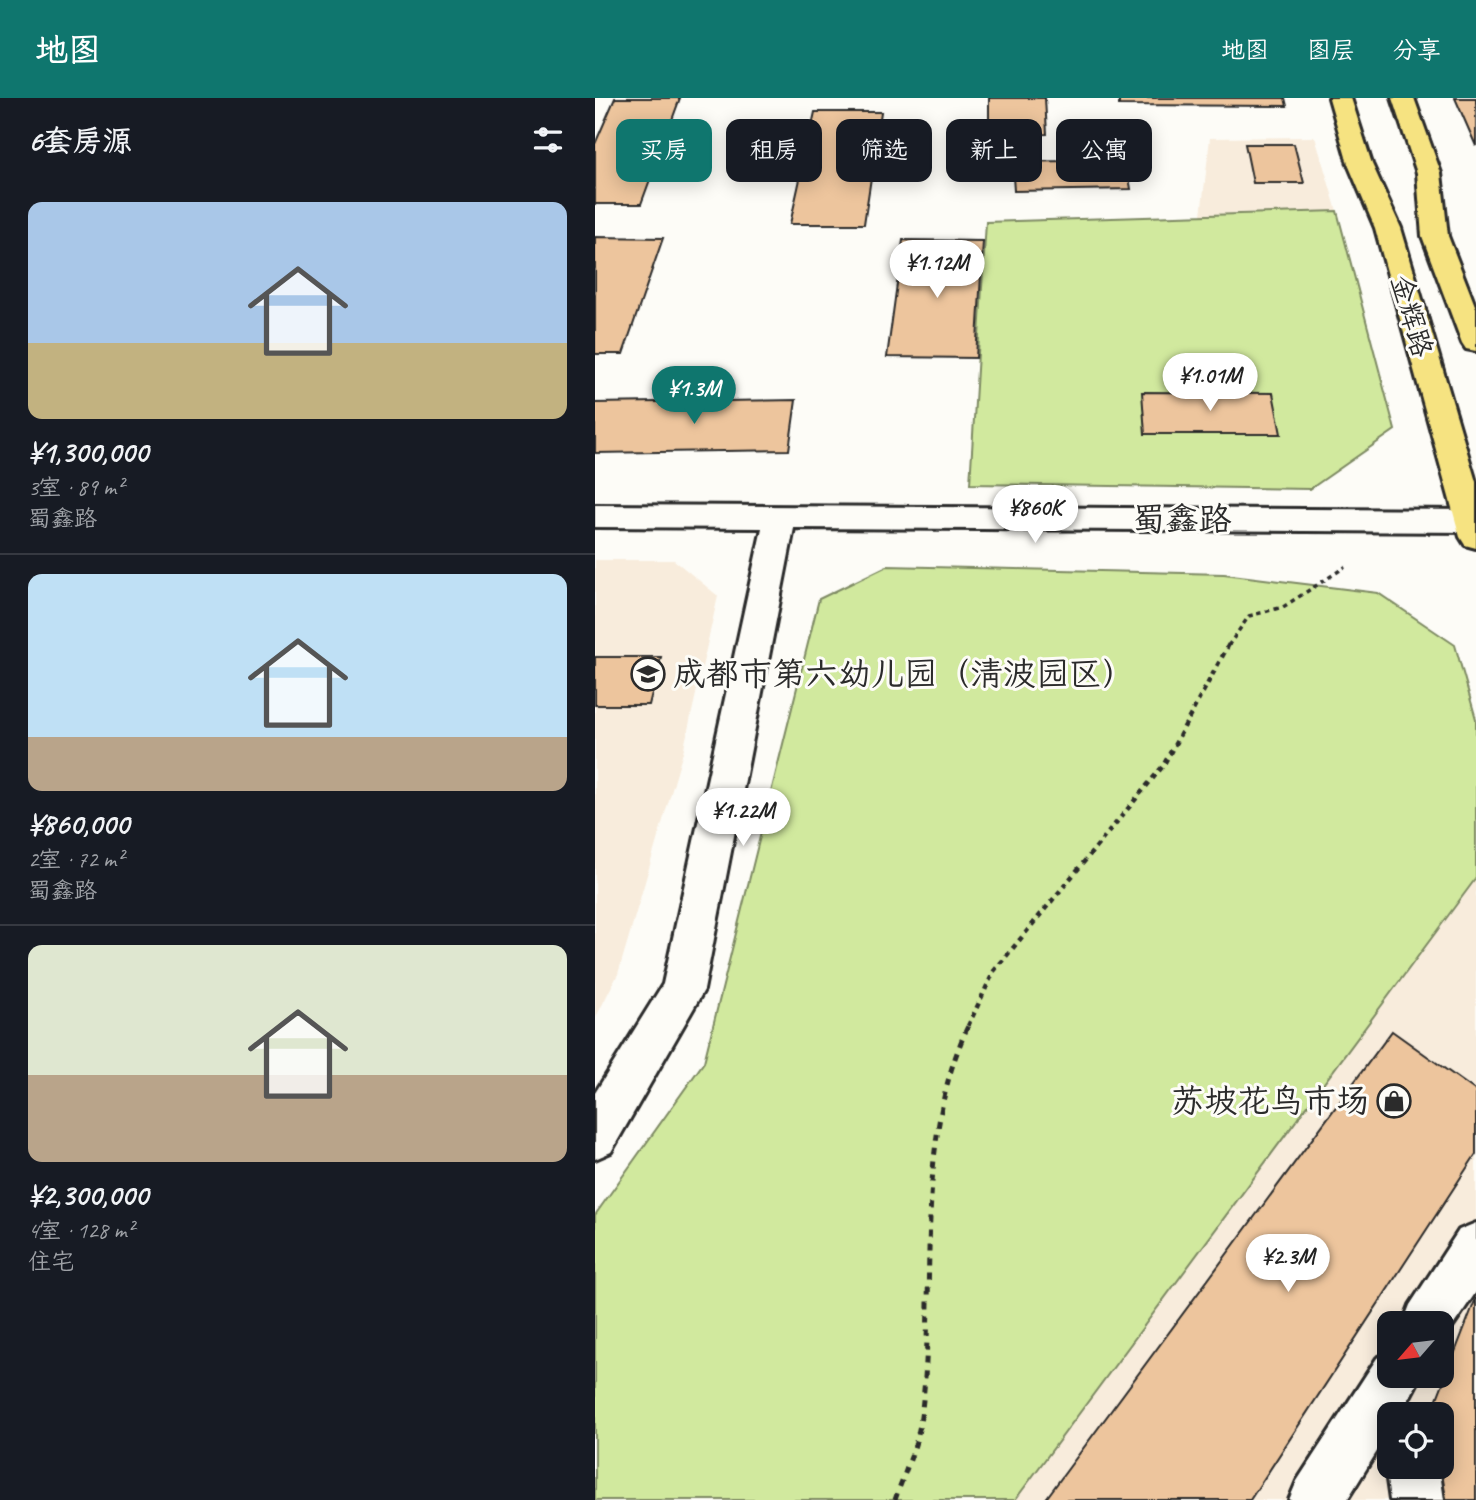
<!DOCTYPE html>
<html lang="zh">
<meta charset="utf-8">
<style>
:root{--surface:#171b24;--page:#20242c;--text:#f1f3f6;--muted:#9ea1a6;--line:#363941;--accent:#0f766e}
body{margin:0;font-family:Caveat,"LXGW WenKai TC",sans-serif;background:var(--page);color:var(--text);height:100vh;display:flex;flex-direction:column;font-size:26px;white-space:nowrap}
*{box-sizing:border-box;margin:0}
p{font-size:23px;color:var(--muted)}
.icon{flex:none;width:38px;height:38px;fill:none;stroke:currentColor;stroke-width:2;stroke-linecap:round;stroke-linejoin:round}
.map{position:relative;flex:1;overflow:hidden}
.drawer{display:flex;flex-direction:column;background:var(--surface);width:595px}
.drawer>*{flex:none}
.banner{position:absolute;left:21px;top:21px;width:665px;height:63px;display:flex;gap:14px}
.needle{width:46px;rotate:242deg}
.fabs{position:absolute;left:782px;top:1213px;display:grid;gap:14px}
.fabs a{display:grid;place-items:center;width:77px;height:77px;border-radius:14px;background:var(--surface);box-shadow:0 4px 18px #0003;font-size:35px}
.price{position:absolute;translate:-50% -60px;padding:0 16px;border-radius:24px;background:#fff;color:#222;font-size:23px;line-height:46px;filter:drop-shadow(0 2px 4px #0008)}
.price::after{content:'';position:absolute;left:50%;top:42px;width:21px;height:16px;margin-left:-10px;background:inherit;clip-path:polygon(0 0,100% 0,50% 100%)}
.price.on{background:var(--accent);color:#fff}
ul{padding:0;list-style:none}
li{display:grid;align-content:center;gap:14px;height:371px;padding:0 28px}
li+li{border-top:2px solid var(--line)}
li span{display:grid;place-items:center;height:217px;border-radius:14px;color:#555}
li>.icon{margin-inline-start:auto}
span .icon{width:126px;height:126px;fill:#fffc;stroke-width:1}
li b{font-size:30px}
h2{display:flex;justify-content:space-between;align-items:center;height:84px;padding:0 28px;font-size:30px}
.chip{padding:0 24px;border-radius:14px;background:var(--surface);box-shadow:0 4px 18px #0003;font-size:24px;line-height:63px}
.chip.on{background:var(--accent);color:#fff}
header{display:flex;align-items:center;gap:42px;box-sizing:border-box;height:98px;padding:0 35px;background:var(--accent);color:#fff}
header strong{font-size:33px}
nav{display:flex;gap:38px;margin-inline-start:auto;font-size:24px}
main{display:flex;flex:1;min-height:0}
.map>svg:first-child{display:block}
</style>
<header>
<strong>地图</strong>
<nav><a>地图</a><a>图层</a><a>分享</a></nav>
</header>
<main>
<section class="drawer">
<h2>6套房源<svg class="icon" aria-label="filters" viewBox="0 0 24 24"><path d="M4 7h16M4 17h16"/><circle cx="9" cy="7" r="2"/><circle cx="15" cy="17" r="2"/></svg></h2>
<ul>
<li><span style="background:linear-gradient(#a9c7e8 65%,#c2b280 0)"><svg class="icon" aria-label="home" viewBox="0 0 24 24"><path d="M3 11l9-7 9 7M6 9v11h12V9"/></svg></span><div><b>¥1,300,000</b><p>3室 · 89 m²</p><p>蜀鑫路</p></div></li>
<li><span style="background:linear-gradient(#bfe0f5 75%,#b9a48a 0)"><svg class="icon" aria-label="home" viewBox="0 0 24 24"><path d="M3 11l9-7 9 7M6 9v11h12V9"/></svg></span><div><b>¥860,000</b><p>2室 · 72 m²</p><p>蜀鑫路</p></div></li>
<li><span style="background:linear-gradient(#dfe7d0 60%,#b9a48a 0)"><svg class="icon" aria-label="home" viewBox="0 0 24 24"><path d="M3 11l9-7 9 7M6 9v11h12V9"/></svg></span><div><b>¥2,300,000</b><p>4室 · 128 m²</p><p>住宅</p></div></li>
</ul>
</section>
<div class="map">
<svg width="881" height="1402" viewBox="0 0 881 1402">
<rect width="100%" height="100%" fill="#fdfcf7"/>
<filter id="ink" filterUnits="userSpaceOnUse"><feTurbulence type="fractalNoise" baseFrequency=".0143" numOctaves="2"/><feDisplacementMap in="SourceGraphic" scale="14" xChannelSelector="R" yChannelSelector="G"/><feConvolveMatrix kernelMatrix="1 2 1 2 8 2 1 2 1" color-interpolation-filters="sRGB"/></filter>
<g filter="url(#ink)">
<!-- built -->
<g fill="#f8ecdc" fill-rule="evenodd">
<path d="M720 39 742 113 606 117 615 40Z"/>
<path d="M0 462H79L123 498 88 654 23 876 0 921Z"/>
<path d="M881 780V1402H420ZM794 1225H847V1278H794ZM794 1316H847V1368H794Z"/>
</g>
<!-- green -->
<g fill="#d1e99e" stroke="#7e8a64" stroke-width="2">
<path d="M742 113 800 332 715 391 375 386 391 124Z"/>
<path d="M292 468 629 476 783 495 860 547 881 621V780L420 1402H0V1117L109 964 224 501Z"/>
</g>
<!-- building -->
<g fill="#edc59d" stroke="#2b2b2b" stroke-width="2">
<path d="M20 0H85L46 106H0V46Z"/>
<path d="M394 0H450L452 36 394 37Z"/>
<path d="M524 0H690L692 8 524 7Z"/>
<path d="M860 0H881V48Z"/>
<path d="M220 14H286L269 126H195Z"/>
<path d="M650 46H699L709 85H658Z"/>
<path d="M531 62 536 91 419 93 417 64Z"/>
<path d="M0 139 68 140 28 256H0Z"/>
<path d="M308 142 388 143 381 260 292 259Z"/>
<path d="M547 294 678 295 686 336H550Z"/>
<path d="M201 302 194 352 0 355V305Z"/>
<path d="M0 559H66L54 607H0Z"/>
<path d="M797 933 881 993V1056L655 1402H450Z"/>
<path d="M881 1200V1402H851L845 1368 847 1316H836Z"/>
</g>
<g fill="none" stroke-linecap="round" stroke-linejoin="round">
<defs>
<g id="minor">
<path d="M0 407 881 412V434L199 430 109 892 16 1054 0 1061V995L68 886 167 430 0 429Z"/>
<path d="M881 1125V1194L847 1244V1225H808L815 1207 864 1132Z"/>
<path d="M794 1254V1278H826L806 1316H794V1334L752 1402H694L702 1383 782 1260Z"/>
<path d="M794 1357V1368H844L849 1402H795L790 1368Z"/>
</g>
<g id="major">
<path d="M734 0H756L777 66 806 130 881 384V450L870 447 865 439 780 130 753 66Z"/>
<path d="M797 0H819L846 75 853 138 881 210V253L871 251 867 245 827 138 822 75Z"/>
</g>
</defs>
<!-- minor casing -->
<use href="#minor" stroke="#2b2b2b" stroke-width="6"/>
<!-- major casing -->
<use href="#major" stroke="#2b2b2b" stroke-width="6"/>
<!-- path-far2 -->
<path stroke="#2b2b2b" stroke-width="3.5" stroke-dasharray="4.5 4.5" stroke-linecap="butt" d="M633 548 654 518 688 509 750 469"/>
<!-- path-far1 -->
<path stroke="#2b2b2b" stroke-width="4.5" stroke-dasharray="5 5" stroke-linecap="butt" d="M373 928 399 873 568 668 634 546"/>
<!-- path -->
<path stroke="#2b2b2b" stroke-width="5" stroke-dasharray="7 7" stroke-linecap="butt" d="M300 1402C308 1378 321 1351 325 1326 344 1197 316 1047 374 926"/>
<!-- minor -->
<use href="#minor" fill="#fdfcf7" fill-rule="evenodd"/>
<!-- major -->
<use href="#major" fill="#f6e381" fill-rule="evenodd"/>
</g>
</g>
<!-- icons -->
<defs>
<symbol id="school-ring" viewBox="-11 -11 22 22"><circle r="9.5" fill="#fdfcf7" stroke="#2b2b2b" stroke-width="1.5"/><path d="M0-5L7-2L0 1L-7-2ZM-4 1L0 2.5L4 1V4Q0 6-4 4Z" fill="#2b2b2b"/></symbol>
<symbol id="shop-ring" viewBox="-11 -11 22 22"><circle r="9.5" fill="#fdfcf7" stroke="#2b2b2b" stroke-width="1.5"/><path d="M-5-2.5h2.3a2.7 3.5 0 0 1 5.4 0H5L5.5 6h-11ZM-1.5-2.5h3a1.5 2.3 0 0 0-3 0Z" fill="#2b2b2b"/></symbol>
</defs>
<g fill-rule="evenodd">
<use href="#school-ring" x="34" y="557" width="38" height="38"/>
<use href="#shop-ring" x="780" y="984" width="38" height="38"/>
</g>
<g text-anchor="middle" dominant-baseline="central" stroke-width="6" stroke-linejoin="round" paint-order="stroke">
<!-- far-street labels -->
<g font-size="28" fill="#2b2b2b" stroke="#fdfcf7">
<text transform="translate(817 218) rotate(74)">金辉路</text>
</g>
<!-- street labels -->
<g font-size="33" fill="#2b2b2b" stroke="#fdfcf7">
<text x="587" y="421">蜀鑫路</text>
</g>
<!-- poi labels -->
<g font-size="33" fill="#2b2b2b" stroke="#fdfcf7" text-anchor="start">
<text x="78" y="576">成都市第六幼儿园（清波园区）</text>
<text x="774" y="1003" text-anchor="end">苏坡花鸟市场</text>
</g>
</g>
</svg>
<div class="fabs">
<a><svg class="needle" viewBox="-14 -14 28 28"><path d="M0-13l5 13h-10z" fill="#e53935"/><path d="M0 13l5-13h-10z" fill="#9ea1a6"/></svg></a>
<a><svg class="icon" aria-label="locate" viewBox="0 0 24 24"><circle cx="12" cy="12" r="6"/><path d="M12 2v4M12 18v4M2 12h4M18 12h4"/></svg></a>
</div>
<b class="price" style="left:342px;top:202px">¥1.12M</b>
<b class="price" style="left:615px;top:315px">¥1.01M</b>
<b class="price on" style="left:99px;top:328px">¥1.3M</b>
<b class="price" style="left:440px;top:447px">¥860K</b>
<b class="price" style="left:148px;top:750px">¥1.22M</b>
<b class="price" style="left:693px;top:1196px">¥2.3M</b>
<div class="banner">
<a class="chip on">买房</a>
<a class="chip">租房</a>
<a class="chip">筛选</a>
<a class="chip">新上</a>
<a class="chip">公寓</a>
</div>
</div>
</main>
